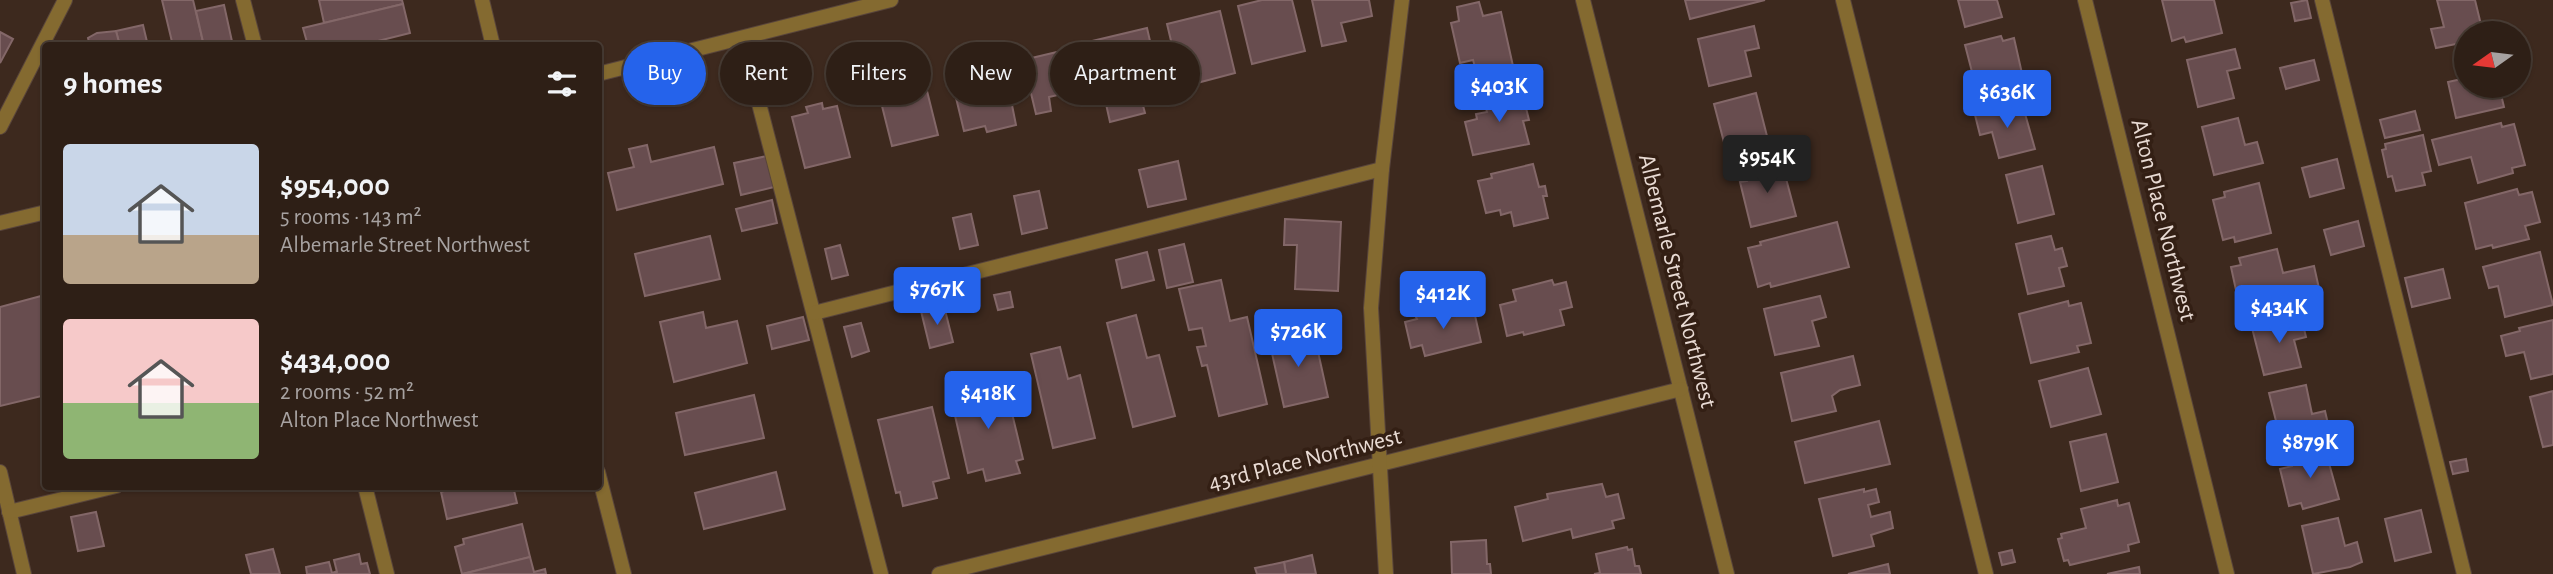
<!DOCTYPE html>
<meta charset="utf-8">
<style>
:root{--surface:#2e1f16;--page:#3a2c23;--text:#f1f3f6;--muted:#a7a2a1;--line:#493d35;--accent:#2563eb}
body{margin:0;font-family:"Alegreya Sans",sans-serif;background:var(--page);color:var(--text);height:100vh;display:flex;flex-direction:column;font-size:26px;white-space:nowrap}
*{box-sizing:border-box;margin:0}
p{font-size:23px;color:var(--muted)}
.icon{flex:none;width:38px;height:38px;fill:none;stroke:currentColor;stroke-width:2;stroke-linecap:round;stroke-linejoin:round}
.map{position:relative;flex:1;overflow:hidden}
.drawer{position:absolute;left:42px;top:42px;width:560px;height:448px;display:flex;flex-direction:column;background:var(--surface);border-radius:7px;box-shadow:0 2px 5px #0004,0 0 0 2px var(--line)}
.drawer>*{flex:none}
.top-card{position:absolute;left:623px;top:42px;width:665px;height:63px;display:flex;gap:14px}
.needle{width:46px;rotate:256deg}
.controls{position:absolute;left:2454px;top:21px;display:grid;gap:14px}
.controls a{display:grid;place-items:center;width:77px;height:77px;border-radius:50%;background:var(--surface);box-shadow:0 2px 5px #0004,0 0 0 2px var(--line);font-size:35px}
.price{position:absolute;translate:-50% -60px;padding:0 16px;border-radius:7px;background:var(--accent);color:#fff;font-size:23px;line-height:46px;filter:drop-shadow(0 2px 4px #0008)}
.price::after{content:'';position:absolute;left:50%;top:42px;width:21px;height:16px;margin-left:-10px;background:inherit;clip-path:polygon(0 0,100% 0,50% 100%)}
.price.selected{background:#222;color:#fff}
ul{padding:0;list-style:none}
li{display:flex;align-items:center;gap:21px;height:175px;padding:0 21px}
li span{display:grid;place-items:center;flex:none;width:196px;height:140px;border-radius:7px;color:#555}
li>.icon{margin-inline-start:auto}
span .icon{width:84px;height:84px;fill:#fffc;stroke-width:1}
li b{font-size:30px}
h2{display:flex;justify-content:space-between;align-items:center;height:84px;padding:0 21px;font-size:30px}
.tag{padding:0 24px;border-radius:32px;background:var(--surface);box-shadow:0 2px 5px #0004,0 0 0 2px var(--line);font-size:24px;line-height:63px}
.tag.selected{background:var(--accent);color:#fff}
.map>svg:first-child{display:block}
</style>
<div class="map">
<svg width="2553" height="574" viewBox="0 0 2553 574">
<rect width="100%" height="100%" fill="#3d291e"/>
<!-- building -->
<g fill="#684d4f" stroke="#836768" stroke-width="2">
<path d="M162 0H193L204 46H173Z"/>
<path d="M319 0H402L403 4 324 23Z"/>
<path d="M1262 0H1292L1305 51 1252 64 1238 6Z"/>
<path d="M1312 0H1369L1372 16 1341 23 1346 41 1322 46Z"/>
<path d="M1685 0H1765L1690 19Z"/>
<path d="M1958 0H1997L2002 17 1965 27Z"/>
<path d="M2162 0H2214L2222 33 2186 42 2184 37 2172 41Z"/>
<path d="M2307 0 2311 18 2295 21 2291 3Z"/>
<path d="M2437 0H2475L2483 33H2466V42L2436 48 2431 29 2444 27Z"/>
<path d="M1479 2 1483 16 1501 12 1513 66 1477 74 1473 60 1460 63 1451 23 1459 21 1457 7Z"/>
<path d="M403 4 410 33 358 46H308L303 28Z"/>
<path d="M224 5 233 46H204L196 11Z"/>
<path d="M1220 11 1235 73 1182 87 1167 24Z"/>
<path d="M143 25 148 46H120L116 31Z"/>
<path d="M1754 26 1759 48 1745 51 1751 76 1709 86 1698 39Z"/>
<path d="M1147 28 1162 93 1141 98 1145 113 1110 122 1092 41Z"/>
<path d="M116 31 120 46H90L88 38 97 33Z"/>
<path d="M0 32 13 39 0 63Z"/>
<path d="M2001 36 2003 41 2014 38 2023 78 2012 80 2014 86 1978 95 1965 45Z"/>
<path d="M1078 47 1088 88 1049 97 1051 111 1036 114 1023 60Z"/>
<path d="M2235 49 2240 68 2227 71 2234 98 2198 107 2187 60Z"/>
<path d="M2314 60 2319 80 2286 89 2280 68Z"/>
<path d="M1004 65 1016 125 987 132 985 126 964 131 951 77Z"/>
<path d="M2466 78V86H2499L2504 107 2456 118 2448 82Z"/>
<path d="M909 81 910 87 925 83 938 135 892 146 879 94 894 91 893 85Z"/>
<path d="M1517 88 1522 109 1526 108 1529 120 1523 121 1529 144 1473 155 1465 122 1477 119 1476 114 1487 112 1483 96Z"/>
<path d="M1756 93 1768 140 1726 150 1714 104Z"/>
<path d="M822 103 823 109 837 106 850 157 805 168 792 117 808 113 806 107Z"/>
<path d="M2022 103 2035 149 1999 158 1992 132 1980 135 1975 115Z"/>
<path d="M2415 111 2420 130 2385 138 2380 120Z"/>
<path d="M2238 118 2245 145 2257 142 2263 163 2214 175 2202 127Z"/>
<path d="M2501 123 2502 127 2514 124 2525 165 2512 168 2513 173 2478 183 2471 157 2439 165 2432 140Z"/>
<path d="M2423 135 2431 171 2422 173 2425 185 2396 191 2392 176 2388 177 2382 150 2386 149 2385 144Z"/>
<path d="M647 145 651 162 714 147 723 184 617 210 608 173 634 167 629 149Z"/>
<path d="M767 156 774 187 741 195 734 163Z"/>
<path d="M2337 159 2344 188 2310 197 2302 168Z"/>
<path d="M1178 161 1186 199 1148 207 1139 170Z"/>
<path d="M1773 161 1776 173 1784 171 1796 216 1751 227 1740 182 1747 181 1744 167Z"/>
<path d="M1533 164 1539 187 1545 186 1547 196H1543L1548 218 1514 226 1511 212 1501 215 1500 210 1486 213 1478 181 1492 178 1491 174Z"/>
<path d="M2042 166 2054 214 2018 223 2006 175Z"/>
<path d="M2259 183 2271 233 2235 242 2234 237 2223 240 2213 200 2225 197 2224 192Z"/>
<path d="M2517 189 2519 195 2532 192 2540 222 2525 226 2529 239 2493 248 2492 245 2476 249 2465 203Z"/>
<path d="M1039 191 1047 228 1022 234 1014 196Z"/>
<path d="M772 200 777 223 742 231 736 209Z"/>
<path d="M971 214 978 245 960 249 953 218Z"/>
<path d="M1285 219 1341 222 1338 291 1295 289 1297 245H1284Z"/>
<path d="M2358 221 2364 246 2331 255 2324 230Z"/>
<path d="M1837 222 1849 267 1771 287 1770 283 1758 287 1748 248 1761 245 1760 242Z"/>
<path d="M710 236 720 279 645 296 635 254Z"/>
<path d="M2051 236 2055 250 2062 248 2067 266 2059 268 2064 286 2028 294 2016 244Z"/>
<path d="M1184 244 1193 282 1167 288 1159 250Z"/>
<path d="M840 245 848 275 832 279 825 249Z"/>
<path d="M2277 249 2283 273 2314 266 2320 293 2252 309 2250 302 2239 304 2231 267 2241 265 2239 258Z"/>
<path d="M1147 252 1154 280 1122 288 1116 260Z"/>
<path d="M2540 252 2553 305 2505 317 2498 286 2489 288 2483 267Z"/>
<path d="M2443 269 2450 298 2412 307 2405 278Z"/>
<path d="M1221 280 1230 321 1247 317 1267 404 1219 416 1207 365 1202 366 1197 347 1206 346 1202 328 1189 330 1179 289Z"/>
<path d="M1552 280 1554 285 1566 282 1572 307 1560 310 1564 325 1524 335 1523 332 1507 336 1500 305 1516 301 1513 290Z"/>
<path d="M1010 292 1013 307 998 310 994 295Z"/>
<path d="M41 296 46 313V395L0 406V307Z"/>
<path d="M1820 296 1826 317 1812 321 1819 346 1775 355 1764 309Z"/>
<path d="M2068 301 2069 306 2081 303 2091 343 2077 346 2079 352 2031 363 2019 314Z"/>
<path d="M944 306 953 342 930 348 921 311Z"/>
<path d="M1455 306 1457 316 1474 311 1481 342 1425 356 1422 345 1411 348 1405 322 1417 319 1415 315Z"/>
<path d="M703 312 706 328 737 321 747 363 674 382 660 322Z"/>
<path d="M1136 315 1147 358 1159 355 1175 416 1133 427 1107 323Z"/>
<path d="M2301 316 2306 337 2294 340 2301 367 2264 375 2252 328Z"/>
<path d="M803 317 809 340 772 349 767 326Z"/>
<path d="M2553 320V374L2531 379 2524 352 2506 356 2501 336 2520 331 2519 328Z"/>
<path d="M861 323 869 351 852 357 844 327Z"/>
<path d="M1306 332 1308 340 1315 338 1328 397 1284 407 1269 340Z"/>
<path d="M1060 347 1068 379 1080 375 1095 438 1053 448 1031 354Z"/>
<path d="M1853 356 1860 385 1840 390 1832 396 1836 411 1792 421 1781 373Z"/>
<path d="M2088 368 2101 414 2051 427 2039 381Z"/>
<path d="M985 382 986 389 1005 384 1023 459 1016 461 1020 473 986 481 983 469 968 473 951 398 966 394 964 387Z"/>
<path d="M2306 385 2312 414 2325 411 2329 428 2281 441 2269 393Z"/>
<path d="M2553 391V445L2543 447 2530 397Z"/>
<path d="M754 395 764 438 685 455 676 413Z"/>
<path d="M932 407 949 478 933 482 937 498 903 506 900 492 896 493 878 420Z"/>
<path d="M1879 421 1890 464 1805 483 1795 442Z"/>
<path d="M2106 434 2118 482 2081 491 2070 442Z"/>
<path d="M2325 449 2339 499 2303 509 2301 503 2289 506 2280 469 2292 466 2290 458Z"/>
<path d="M2466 459 2468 471 2453 474 2450 462Z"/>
<path d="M776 472 785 509 704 529 695 493Z"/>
<path d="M1602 484 1606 497 1618 494 1624 518 1612 521 1614 528 1573 538 1571 529 1523 541 1515 507 1548 499 1547 494Z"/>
<path d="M450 486H513L517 503 447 519 441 492 451 489Z"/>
<path d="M1864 489V492L1876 489 1879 502 1868 505 1871 517 1890 512 1893 528 1871 535 1874 546 1833 556 1819 499Z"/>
<path d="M2117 500 2118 506 2129 503 2139 542 2128 545 2129 551 2070 565 2068 560 2064 561 2058 539 2062 538 2061 534 2086 528 2081 509Z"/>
<path d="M2421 510 2431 552 2395 561 2385 519Z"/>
<path d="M96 512 104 546 78 551 71 517Z"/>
<path d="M2338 518 2345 546 2357 542 2362 562 2350 567 2313 574 2302 526Z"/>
<path d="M522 524 530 557 462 574 455 547 464 544 463 539Z"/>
<path d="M1486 540 1487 564H1490L1491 574H1452L1451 542Z"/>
<path d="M1627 547 1628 550 1632 549 1635 566H1639L1641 574H1594L1600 573 1596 554Z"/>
<path d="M273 549 280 574H251L246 555Z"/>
<path d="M2012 550 2015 562 2002 565 1999 553Z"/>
<path d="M359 554 361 564 367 563 370 574H335L337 572 334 560Z"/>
<path d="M1312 555 1316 574H1286L1284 562Z"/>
<path d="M530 557 534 572 545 569 546 574H463Z"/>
<path d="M329 562 332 573 335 572V574H307L306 567Z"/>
<path d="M1284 562 1286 574H1257L1255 568Z"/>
<path d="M1888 564 1890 574H1848Z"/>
<path d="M2139 567 2140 574H2107Z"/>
</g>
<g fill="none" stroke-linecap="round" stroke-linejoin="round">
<defs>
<g id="lane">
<path d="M243 0 255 46"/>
<path d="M1843 0 1986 574"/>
<path d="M2322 0 2464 574"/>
<path d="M742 38 881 574"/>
<path d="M0 127 65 0"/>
<path d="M814 313 1382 169"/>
<path d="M0 472 24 574"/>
<path d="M365 486 387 574"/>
<path d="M9 512 116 486"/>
</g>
<g id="street">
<path d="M482 0 493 46"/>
<path d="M1583 0 1727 574"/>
<path d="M2085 0 2227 574"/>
<path d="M598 74 891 0"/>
<path d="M0 223 46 212"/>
<path d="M598 472 624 574"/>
<path d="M939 574 1681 389"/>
<path d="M1386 574 1371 308 1382 169 1402 0"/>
</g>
</defs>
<!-- lane casing -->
<use href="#lane" stroke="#59453b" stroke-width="16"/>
<!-- street casing -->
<use href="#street" stroke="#59453b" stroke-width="16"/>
<!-- lane -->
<use href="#lane" stroke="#846a30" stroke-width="14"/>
<!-- street -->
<use href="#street" stroke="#846a30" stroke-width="14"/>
</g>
<g text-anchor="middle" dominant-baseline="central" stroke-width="7" stroke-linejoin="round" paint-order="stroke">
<!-- street labels -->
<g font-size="24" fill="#e9dbd4" stroke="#331f14">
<text transform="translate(2163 220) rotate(76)">Alton Place Northwest</text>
<text transform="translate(1677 281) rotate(76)">Albemarle Street Northwest</text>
<text transform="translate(1305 460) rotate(-14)">43rd Place Northwest</text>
</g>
</g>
</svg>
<div class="controls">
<a><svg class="needle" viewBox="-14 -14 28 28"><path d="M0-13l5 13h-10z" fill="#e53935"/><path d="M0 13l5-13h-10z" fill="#a7a2a1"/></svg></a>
</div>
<b class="price" style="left:1499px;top:124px">$403K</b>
<b class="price" style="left:2007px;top:130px">$636K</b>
<b class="price selected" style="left:1767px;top:195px">$954K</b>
<b class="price" style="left:937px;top:327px">$767K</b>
<b class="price" style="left:1443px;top:331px">$412K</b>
<b class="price" style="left:2279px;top:345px">$434K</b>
<b class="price" style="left:1298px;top:369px">$726K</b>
<b class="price" style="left:988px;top:431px">$418K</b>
<b class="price" style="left:2310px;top:480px">$879K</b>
<div class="top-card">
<a class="tag selected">Buy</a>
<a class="tag">Rent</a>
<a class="tag">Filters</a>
<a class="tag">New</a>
<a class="tag">Apartment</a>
</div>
<section class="drawer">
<h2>9 homes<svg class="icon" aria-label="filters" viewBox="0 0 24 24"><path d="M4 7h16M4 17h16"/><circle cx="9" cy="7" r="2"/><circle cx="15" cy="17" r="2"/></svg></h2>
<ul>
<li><span style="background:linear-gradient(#c9d6e8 65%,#b9a48a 0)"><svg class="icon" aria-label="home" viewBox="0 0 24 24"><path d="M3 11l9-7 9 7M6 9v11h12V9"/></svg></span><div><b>$954,000</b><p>5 rooms · 143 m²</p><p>Albemarle Street Northwest</p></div></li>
<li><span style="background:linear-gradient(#f6c9c9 60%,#8fb573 0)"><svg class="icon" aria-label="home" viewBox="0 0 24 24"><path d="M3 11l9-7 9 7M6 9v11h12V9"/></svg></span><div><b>$434,000</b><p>2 rooms · 52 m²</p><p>Alton Place Northwest</p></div></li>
</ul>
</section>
</div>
